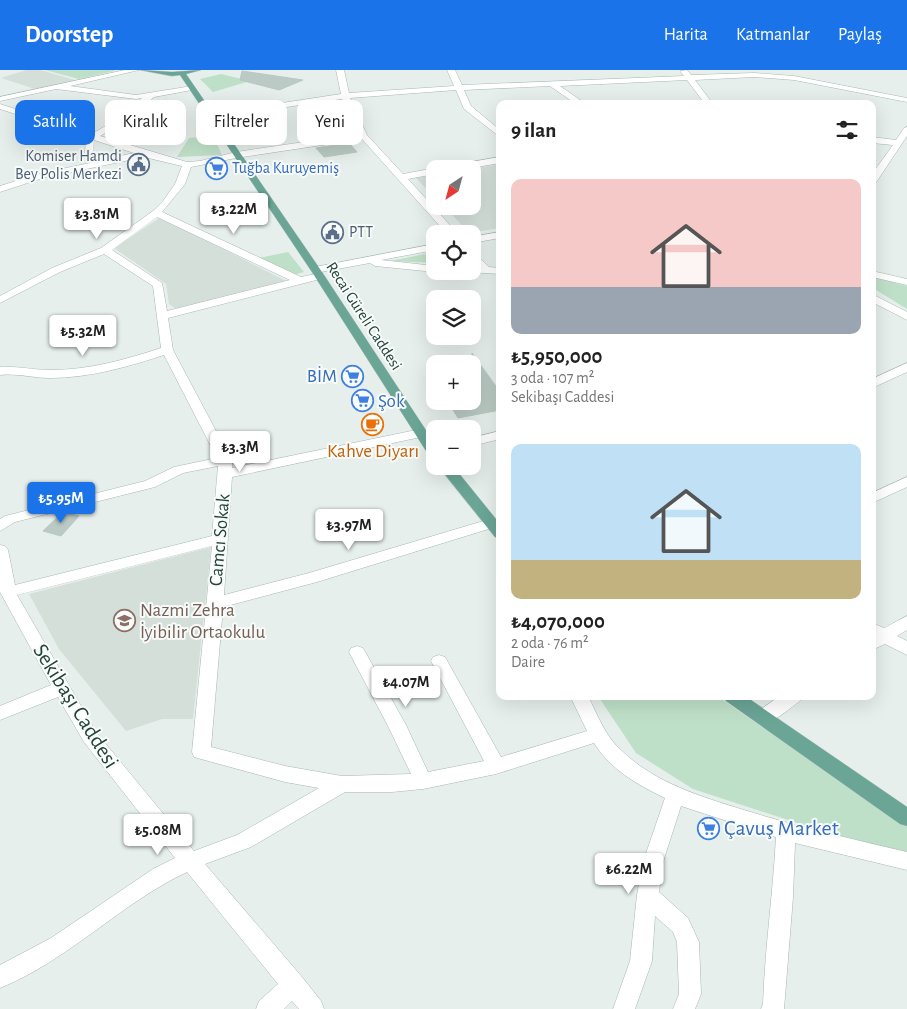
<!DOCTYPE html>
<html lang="tr">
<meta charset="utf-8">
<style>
:root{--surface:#fff;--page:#f2f2f2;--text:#222;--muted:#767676;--accent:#1a73e8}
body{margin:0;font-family:"Alegreya Sans",sans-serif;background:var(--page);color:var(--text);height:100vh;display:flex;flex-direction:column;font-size:19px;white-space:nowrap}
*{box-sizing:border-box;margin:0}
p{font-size:16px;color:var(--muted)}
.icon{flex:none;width:28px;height:28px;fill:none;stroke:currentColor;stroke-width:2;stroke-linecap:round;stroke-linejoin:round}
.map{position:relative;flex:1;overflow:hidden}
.drawer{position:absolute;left:496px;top:30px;width:380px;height:600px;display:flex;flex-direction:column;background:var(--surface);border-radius:10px;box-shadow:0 5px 20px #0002}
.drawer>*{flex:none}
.guide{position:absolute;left:15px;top:30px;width:406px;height:45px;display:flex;gap:10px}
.needle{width:32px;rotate:216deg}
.controls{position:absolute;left:426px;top:90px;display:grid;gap:10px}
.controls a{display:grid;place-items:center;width:55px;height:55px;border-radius:10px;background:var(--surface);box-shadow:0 5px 20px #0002;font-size:25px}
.price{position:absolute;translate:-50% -42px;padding:0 11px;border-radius:5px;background:#fff;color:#222;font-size:16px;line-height:32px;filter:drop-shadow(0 1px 2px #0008)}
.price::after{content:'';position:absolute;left:50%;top:30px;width:15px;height:11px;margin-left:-8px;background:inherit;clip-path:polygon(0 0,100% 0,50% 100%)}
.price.on{background:var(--accent);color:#fff}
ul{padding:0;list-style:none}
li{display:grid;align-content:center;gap:10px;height:265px;padding:0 15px}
li span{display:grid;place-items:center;height:155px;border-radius:10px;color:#555}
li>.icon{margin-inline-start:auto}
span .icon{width:90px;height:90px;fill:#fffc;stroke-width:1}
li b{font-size:21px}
h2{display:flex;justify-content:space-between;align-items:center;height:60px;padding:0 15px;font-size:21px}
.tag{padding:0 18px;border-radius:10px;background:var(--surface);box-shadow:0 5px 20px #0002;font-size:18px;line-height:45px}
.tag.on{background:var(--accent);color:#fff}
header{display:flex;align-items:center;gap:30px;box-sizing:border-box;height:70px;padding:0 25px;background:var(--accent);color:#fff}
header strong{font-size:24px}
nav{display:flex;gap:28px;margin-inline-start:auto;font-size:18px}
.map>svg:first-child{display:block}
</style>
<header>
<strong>Doorstep</strong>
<nav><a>Harita</a><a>Katmanlar</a><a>Paylaş</a></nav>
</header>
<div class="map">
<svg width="907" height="939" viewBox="0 0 907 939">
<rect width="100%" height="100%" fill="#e6efeb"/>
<!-- built -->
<g fill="#d4dfda">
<path d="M26 0H40L75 10 35 19 1 8Z"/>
<path d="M500 94V158L469 163 444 136H472L471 99Z"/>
<path d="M435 105V128L416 108Z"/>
<path d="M158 149H164L286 211 176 239 169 234 166 214 114 178Z"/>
<path d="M211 477 193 649H162L126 661 59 579 29 524Z"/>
</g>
<!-- green -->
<g fill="#bfe0c8">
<path d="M45 0H114V1L79 9Z"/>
<path d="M221 4 250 11 213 22 200 9Z"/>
<path d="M213 66 222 85 177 87 189 68Z"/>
<path d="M288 182 304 202 293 205 259 188Z"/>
<path d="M435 182V193L390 191Z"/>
<path d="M873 207 907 216V239L873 218Z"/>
<path d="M598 626H717L907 756V782L834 765 693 719 636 683Z"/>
</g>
<!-- building -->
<g fill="#bbcac4" stroke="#b8c9c2">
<path d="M242 1 303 10 279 20 240 10Z"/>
<path d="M331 56 342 65 308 70 301 61Z"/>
<path d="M349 73 357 82 324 87 316 78Z"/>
<path d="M472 283 500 322V340L458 348 450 335 458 334 456 331H472Z"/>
<path d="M63 442 79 446 61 466 43 461Z"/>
</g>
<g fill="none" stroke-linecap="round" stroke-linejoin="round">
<defs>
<g id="minor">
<path d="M125 0H139L70 16 136 25 192 16 196 18 192 20 154 27 123 53 100 66 187 92 200 91 236 82 359 64 342 29 210 48 206 46 210 44 341 24 336 0H344L349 23 454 16 447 0H455L462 15 684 6 680 1 687 0 691 5 754 3 794 6 907 28V32L794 10 754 7 695 10 713 34H705L687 10 560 16 586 34H576L550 16 464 20 471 36 500 60V67L464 39 456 20 350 28 367 65 403 104 435 98 437 99H435V104L408 109 458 164H447L362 69 236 88 191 97 185 114 162 142 301 207 320 203 325 206 324 208 168 248 173 280 232 391V398L421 359 428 363 421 367 232 407 224 525 309 503 490 449 495 451 497 454 495 457 317 512 223 537 211 677 285 696 342 706 411 704 388 656 349 582 351 578 357 576 363 578 406 655 428 702 484 691 431 591 433 587 439 585 445 587 501 687 587 661 570 626H588C598 646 605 666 622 681 655 713 702 727 744 740 798 757 852 769 907 782V800L795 773 793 827 784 939H761L763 934C765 878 773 823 776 767L681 736 663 792 659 822 688 848 699 872 701 924 695 939H673L679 924 677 872 673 862 655 846 652 891 635 939H613L630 891 637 825 643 792 665 728C638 715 611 700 594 673L496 704 423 719 392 722H345L251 777 205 794 302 907 321 931 324 939H299L292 931 284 939H256L259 931 278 914 187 802C121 833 69 890 0 918V895L51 868 153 799 175 788 84 672 58 627 0 650V636L51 615 0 522V475L5 476 8 480 15 515 212 466 218 396 183 403 155 417 15 452 0 461V449L5 446 145 411 174 397 217 388 164 285C127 297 89 308 50 308 33 308 17 303 0 305V297C17 296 33 300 50 300 89 300 124 290 161 278L153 216 104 184 60 202 0 233V226L52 198 101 178 153 141 163 131 175 114 182 96 144 87 43 108 0 122V116L38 104 90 93 85 83 86 67 0 39V34L92 64 117 49 142 28 136 29 56 19 0 31V27ZM94 70 134 83 98 91 93 83ZM157 147 290 210 167 241 162 213 112 180ZM212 476 192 682 194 687 201 689 285 712 319 718 237 765 194 781 96 662 17 525Z"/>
<path d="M907 57V66L875 114 872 115V104L893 75 872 73V67L896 70 904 58Z"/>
<path d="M500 87V93L465 99H444L448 96Z"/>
<path d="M500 162V168L472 173V167Z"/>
<path d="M435 174V180L381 190 435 196V201H439L435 202 375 196 370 193 315 203 310 200 315 197Z"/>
<path d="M472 183 476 184 489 197 500 198V204L468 202 472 201V197H476L472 193Z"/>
<path d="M872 201 907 209V215L872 207Z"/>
<path d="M872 224 907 242V250L872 232Z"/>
<path d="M907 293V302L872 318V309Z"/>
<path d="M500 361V369L472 376V368Z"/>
<path d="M907 407V417L872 433V423Z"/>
<path d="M907 546V560L897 566 907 571V585L885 574 872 580V553L884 558Z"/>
<path d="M780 626H803L800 631C788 639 771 657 757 652L754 647 757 642Z"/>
</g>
<g id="major">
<path d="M140 0 172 2 201 0 186 4 322 202 435 374V388L428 384 312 202 180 5 172 6Z"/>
<path d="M438 396H453L500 454V469L495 467Z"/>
<path d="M723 626H745L907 737V756L900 754 726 631Z"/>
</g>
</defs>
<!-- minor casing -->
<use href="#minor" stroke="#a8b8b2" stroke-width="1"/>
<!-- major casing -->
<use href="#major" stroke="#c2cac8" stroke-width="1"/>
<!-- minor -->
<use href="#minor" fill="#fff" fill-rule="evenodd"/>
<!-- major -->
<use href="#major" fill="#6aa596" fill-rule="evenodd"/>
</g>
<!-- icons -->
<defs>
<symbol id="civic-ring" viewBox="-11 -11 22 22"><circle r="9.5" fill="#f7fbf9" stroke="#5c6f8a" stroke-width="1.5"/><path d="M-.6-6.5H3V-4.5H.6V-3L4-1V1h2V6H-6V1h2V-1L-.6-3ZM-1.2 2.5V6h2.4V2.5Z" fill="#5c6f8a"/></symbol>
<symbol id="supermarket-ring" viewBox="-11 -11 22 22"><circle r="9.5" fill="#f7fbf9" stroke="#3f7fe0" stroke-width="1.5"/><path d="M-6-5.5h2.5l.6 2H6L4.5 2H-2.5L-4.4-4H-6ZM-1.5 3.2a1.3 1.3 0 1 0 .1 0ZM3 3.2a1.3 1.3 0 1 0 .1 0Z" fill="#3f7fe0"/></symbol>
<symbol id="cafe-ring" viewBox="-11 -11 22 22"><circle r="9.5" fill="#f7fbf9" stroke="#e8710a" stroke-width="1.5"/><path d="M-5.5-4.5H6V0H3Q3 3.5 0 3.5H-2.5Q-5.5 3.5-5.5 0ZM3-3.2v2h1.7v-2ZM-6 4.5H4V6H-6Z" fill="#e8710a"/></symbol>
<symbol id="school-ring" viewBox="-11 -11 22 22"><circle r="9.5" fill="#f7fbf9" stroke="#8d6e63" stroke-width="1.5"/><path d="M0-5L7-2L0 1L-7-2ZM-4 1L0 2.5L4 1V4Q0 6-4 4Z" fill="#8d6e63"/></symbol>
</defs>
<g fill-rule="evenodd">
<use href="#civic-ring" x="126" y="82" width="25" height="25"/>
<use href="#supermarket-ring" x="204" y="86" width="25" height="25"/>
<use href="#civic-ring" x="320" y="150" width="25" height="25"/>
<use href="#supermarket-ring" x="340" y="294" width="25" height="25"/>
<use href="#supermarket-ring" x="350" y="318" width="25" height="25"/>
<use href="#cafe-ring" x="360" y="342" width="25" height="25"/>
<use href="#school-ring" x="112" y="538" width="25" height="25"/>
<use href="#supermarket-ring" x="696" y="746" width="25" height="25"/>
</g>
<g text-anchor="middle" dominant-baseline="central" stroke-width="4" stroke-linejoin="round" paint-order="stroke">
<!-- far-service labels -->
<g font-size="16" fill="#4e5e75" stroke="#f7fbf9" text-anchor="end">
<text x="122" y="86">Komiser Hamdi<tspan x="122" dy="18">Bey Polis Merkezi</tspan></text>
<text x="349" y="162" text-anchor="start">PTT</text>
</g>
<!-- far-shop labels -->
<g font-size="16" fill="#366cbe" stroke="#f7fbf9" text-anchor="start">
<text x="232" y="98">Tuğba Kuruyemiş</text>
</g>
<!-- far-street labels -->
<g font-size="16" fill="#24423a" stroke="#f7fbf9">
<text transform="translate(364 246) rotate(57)">Recai Güreli Caddesi</text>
</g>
<!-- shop labels -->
<g font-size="19" fill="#366cbe" stroke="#f7fbf9" text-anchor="end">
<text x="337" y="306">BİM</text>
<text x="378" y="331" text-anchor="start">Şok</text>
</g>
<!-- food labels -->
<g font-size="19" fill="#c56008" stroke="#f7fbf9">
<text x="373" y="381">Kahve Diyarı</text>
</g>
<!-- street labels -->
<g font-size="19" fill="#24423a" stroke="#f7fbf9">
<text transform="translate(220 470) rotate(-85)">Camcı Sokak</text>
</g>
<!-- education labels -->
<g font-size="19" fill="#785e54" stroke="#f7fbf9" text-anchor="start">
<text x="140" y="540">Nazmi Zehra<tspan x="140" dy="22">İyibilir Ortaokulu</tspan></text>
</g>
<!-- near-street labels -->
<g font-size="22" fill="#24423a" stroke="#f7fbf9">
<text transform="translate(76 636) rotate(58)">Sekibaşı Caddesi</text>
</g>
<!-- near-shop labels -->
<g font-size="22" fill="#366cbe" stroke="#f7fbf9" text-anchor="start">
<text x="724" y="758">Çavuş Market</text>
</g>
</g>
</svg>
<div class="controls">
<a><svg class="needle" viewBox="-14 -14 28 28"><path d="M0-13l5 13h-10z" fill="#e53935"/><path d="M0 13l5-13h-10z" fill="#767676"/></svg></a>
<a><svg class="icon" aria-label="locate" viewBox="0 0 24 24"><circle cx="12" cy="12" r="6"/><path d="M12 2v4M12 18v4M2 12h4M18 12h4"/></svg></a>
<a><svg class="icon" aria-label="layers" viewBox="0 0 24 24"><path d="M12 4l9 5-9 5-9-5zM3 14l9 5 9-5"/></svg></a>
<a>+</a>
<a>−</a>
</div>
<b class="price" style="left:234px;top:165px">₺3.22M</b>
<b class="price" style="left:97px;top:170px">₺3.81M</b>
<b class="price" style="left:83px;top:287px">₺5.32M</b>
<b class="price" style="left:240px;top:403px">₺3.3M</b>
<b class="price on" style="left:61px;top:454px">₺5.95M</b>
<b class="price" style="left:349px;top:481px">₺3.97M</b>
<b class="price" style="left:406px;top:638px">₺4.07M</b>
<b class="price" style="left:158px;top:786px">₺5.08M</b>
<b class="price" style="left:629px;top:825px">₺6.22M</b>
<div class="guide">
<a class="tag on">Satılık</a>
<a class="tag">Kiralık</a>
<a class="tag">Filtreler</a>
<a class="tag">Yeni</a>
</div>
<section class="drawer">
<h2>9 ilan<svg class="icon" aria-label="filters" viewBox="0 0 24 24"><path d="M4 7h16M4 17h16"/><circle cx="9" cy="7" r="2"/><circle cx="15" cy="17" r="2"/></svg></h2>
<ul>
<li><span style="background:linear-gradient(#f6c9c9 70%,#9aa5b1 0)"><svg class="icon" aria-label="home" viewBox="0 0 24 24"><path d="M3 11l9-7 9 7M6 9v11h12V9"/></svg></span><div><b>₺5,950,000</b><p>3 oda · 107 m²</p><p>Sekibaşı Caddesi</p></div></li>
<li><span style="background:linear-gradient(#bfe0f5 75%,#c2b280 0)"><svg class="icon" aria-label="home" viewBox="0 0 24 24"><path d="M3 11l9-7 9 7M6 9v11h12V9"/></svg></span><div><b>₺4,070,000</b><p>2 oda · 76 m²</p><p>Daire</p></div></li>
</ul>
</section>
</div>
